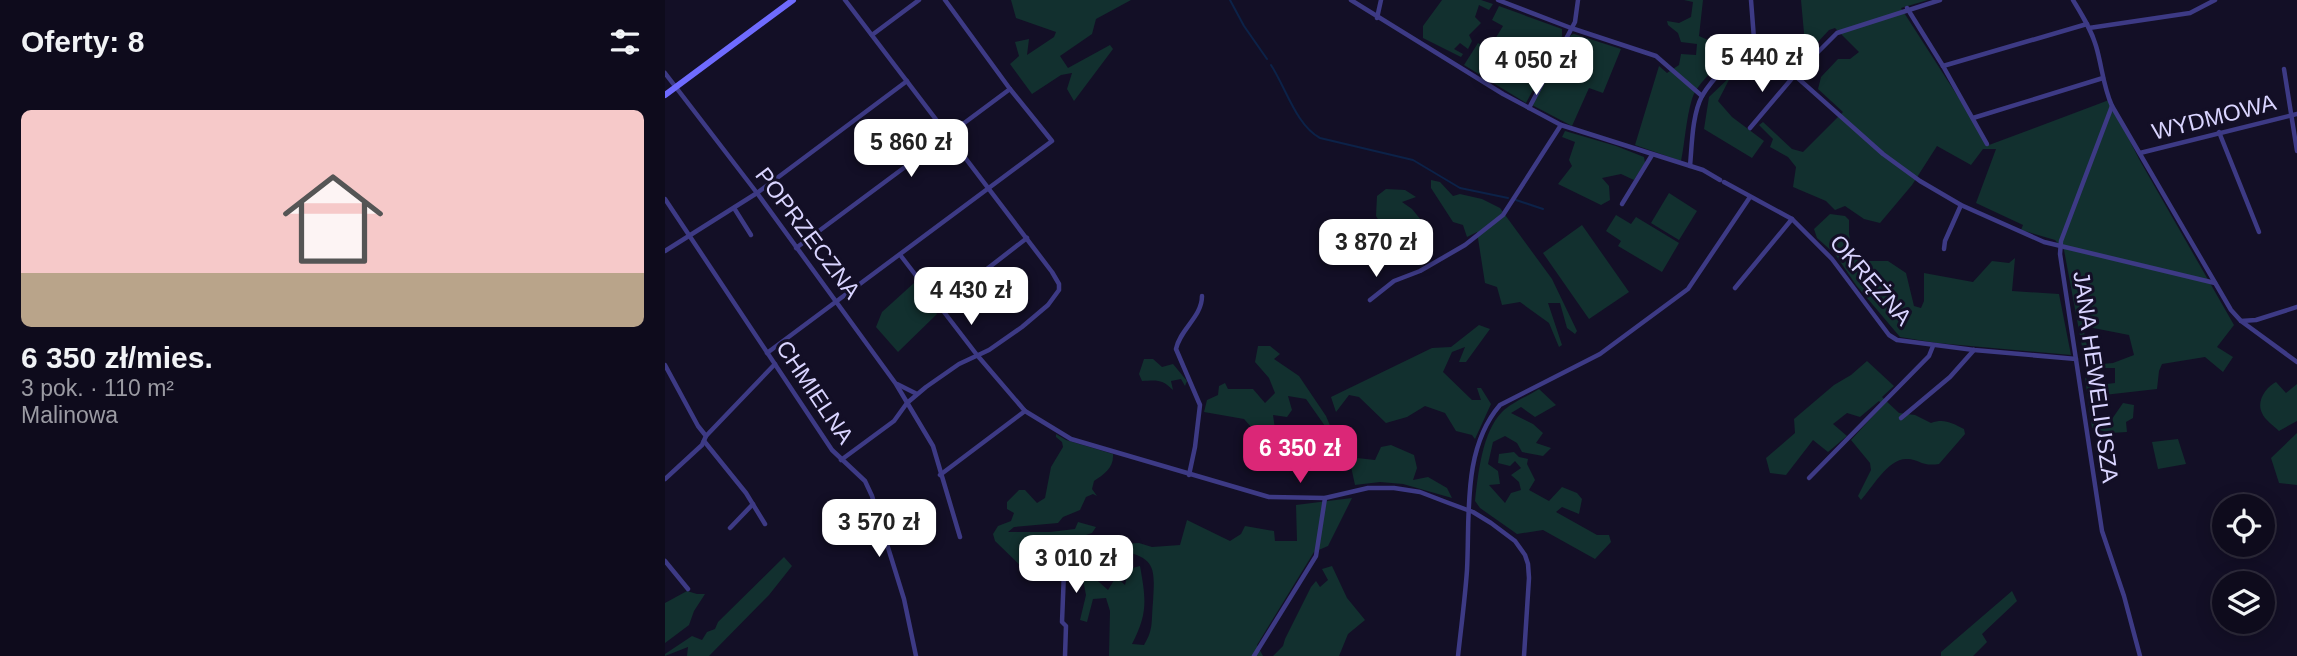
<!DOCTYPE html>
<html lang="pl">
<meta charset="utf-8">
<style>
:root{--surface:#0e0b1c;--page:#1c1929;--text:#f1f3f6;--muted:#9b9ba3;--line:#2e2b3b;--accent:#db2777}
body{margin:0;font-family:Arial,sans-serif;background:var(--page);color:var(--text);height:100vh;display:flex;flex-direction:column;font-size:26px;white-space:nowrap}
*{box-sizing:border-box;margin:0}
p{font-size:23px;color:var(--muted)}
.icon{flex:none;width:38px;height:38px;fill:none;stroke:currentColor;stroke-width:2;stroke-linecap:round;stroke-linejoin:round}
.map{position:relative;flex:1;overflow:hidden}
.panel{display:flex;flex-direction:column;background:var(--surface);width:665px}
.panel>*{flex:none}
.controls{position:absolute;left:1547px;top:494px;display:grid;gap:14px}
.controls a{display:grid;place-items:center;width:63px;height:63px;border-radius:50%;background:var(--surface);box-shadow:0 4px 18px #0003,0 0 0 2px var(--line);font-size:35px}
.price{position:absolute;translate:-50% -60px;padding:0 16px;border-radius:14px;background:#fff;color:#222;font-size:23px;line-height:46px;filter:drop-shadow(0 2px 4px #0008)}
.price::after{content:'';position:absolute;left:50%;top:42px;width:21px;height:16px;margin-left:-10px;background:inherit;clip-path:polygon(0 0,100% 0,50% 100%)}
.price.on{background:var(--accent);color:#fff}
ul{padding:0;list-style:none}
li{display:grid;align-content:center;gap:14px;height:371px;padding:0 21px}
li span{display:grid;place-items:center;height:217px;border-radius:10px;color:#555}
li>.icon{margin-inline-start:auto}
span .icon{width:126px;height:126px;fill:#fffc;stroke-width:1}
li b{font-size:30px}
h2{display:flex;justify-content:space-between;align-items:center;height:84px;padding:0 21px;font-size:30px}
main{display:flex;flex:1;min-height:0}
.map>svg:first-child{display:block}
</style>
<main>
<section class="panel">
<h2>Oferty: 8<svg class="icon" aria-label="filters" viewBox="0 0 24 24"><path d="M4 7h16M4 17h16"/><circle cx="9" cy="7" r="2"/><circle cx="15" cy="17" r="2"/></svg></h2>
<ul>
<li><span style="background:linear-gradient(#f6c9c9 75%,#b9a48a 0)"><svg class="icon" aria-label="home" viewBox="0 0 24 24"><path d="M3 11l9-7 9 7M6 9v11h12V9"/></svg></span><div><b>6 350 zł/mies.</b><p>3 pok. · 110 m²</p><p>Malinowa</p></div></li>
</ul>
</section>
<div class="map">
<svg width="1632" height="656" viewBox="0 0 1632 656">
<rect width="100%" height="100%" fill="#130f26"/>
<!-- green -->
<g fill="#12302f">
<path d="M346 0H466L431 19 427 34 395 56 403 68 445 45 448 49 409 101 402 89 407 73 396 75 367 94 345 64 354 56 350 42 364 39 362 55 389 37 391 32 351 18Z"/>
<path d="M777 0H816L828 4 824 10 814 5 810 17 816 23 804 35 807 41 803 49 795 43 789 49 798 54 796 57 758 38V26Z"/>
<path d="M1019 0H1038L1034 36 1054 45C1056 72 1034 78 1027 99 1021 119 1020 141 1016 161L970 145 994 66 1002 73 1014 65 1016 54 1031 55 1032 44 1016 42 1013 33 1003 25 1002 21 1014 23 1026 17 1028 2Z"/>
<path d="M1136 0H1263L1236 8 1324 145 1444 100 1474 159 1569 325 1552 347 1568 357 1558 372 1540 357 1497 364 1494 371 1492 389 1439 395 1437 406 1430 413 1431 425 1447 419 1458 403 1469 405 1468 418 1461 422 1462 432 1445 433 1427 428 1420 378 1434 385 1450 383V368H1426L1427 365 1448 363 1469 355 1464 335 1418 326 1423 352 1419 357 1399 250 1390 240 1356 230 1358 225 1311 203 1331 149H1318L1306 165 1272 146 1247 185 1215 223 1199 219 1180 206 1170 210 1161 201 1128 187 1131 167 1123 157 1105 147 1108 139 1094 125 1098 122 1127 149 1138 152 1178 112 1153 89 1156 77 1173 59H1185L1194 52 1170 28 1164 30 1141 55Z"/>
<path d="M834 6 897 29V36L861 103 799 65 813 43 824 49 838 26 827 20Z"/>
<path d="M909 34 956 49 938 93 924 88 907 126 867 105 906 35Z"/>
<path d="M1066 76 1053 101 1067 117 1099 141 1087 158 1039 129 1044 97Z"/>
<path d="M900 131 951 146 979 157 980 163 969 180 956 174 937 178 944 186 945 200 936 205 893 184 907 166 904 160 910 142 897 137Z"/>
<path d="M766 180 775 182 788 196 795 194 817 199 835 208 887 279 912 331 910 334 902 328 895 303H883L897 345 894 347 884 323 855 302 837 305 832 287 820 283 812 232 802 237 798 225 788 222 766 188Z"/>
<path d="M721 189 740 190 751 197 737 202 747 209 756 220 738 241 728 244 711 216 712 196Z"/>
<path d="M1004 193 1032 211 1014 240 986 223Z"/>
<path d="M1165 214 1180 216 1184 220V234L1188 253 1200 261H1223L1241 273 1249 306 1256 308 1259 301V273L1308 282 1327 261 1344 263 1350 258 1347 291 1394 294 1406 355 1272 343 1235 337 1191 285 1170 254 1152 238 1149 229Z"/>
<path d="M951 215 966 224 971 217 1014 243 997 272 953 246 956 241 941 231Z"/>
<path d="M917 225 964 292 924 319 878 253Z"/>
<path d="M249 283 272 314 233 352 211 327 217 312Z"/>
<path d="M814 325 825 329 801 362H794L800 347 787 352 778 372 807 400H816L812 388H816L826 404 810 439 807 435 791 431 780 413 760 406 742 417 721 423 694 397 684 395 671 412 666 397 767 348 786 347Z"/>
<path d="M593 346H605L615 354 609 359 634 376 661 416 666 428 660 426 641 399 623 396 627 410 622 417 608 415 610 429 587 428 579 419 539 412 542 400 553 395 554 386 560 383 563 389H588L600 403 610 393 604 378 590 362Z"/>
<path d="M479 359H488L497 367 508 364 522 381 520 386 516 379 506 381 508 390C497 379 492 380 477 381L474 374Z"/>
<path d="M1202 361 1229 386 1217 397 1234 413 1250 415 1266 423C1279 418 1287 423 1299 429L1300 434 1274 464C1256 467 1253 458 1241 459 1223 459 1207 488 1196 500L1193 496 1206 470 1205 463 1186 440 1218 405 1214 401 1195 417 1182 413 1168 424 1182 436 1163 452 1148 440 1121 475 1105 473 1101 458 1130 433 1129 419 1169 385 1186 375Z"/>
<path d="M1611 382 1621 393 1632 384V421L1614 431C1609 426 1599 419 1597 413 1591 401 1601 387 1611 382Z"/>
<path d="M874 389 891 405 870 417 856 407 846 413 868 424 878 433 871 443 886 448 878 456 857 452 852 443 840 436 828 442 823 464 833 471 835 484 824 485 840 503 846 493 856 490 854 482 846 475 856 468 850 461 845 466 833 463 834 454 849 452 854 457 863 459 862 464 870 480 864 490 884 501 897 487 912 493 917 499 914 514 897 507 891 512 932 535H944L946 542 930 559 878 530 852 534 815 508 810 501C813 475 817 432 837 412 846 403 863 396 874 389Z"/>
<path d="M1632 433V485L1614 483 1606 458Z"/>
<path d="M391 434 401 440 448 454C449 468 439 474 429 481L427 489 432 496 428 494 421 497 415 510 398 517 393 523 349 527 343 532H385L410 529 413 522 431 527 427 533 418 536 387 539 356 545V550L418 546 434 561 429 566 420 570 413 566 409 556C394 563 379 565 365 575L330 541 328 534 333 526 346 521 349 513 342 509V502L354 490H360L372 503 380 498 386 467 398 447 397 442 391 437Z"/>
<path d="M1513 439 1521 464 1493 469 1487 442Z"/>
<path d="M726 445 749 455 752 468 748 480 763 477 782 488 787 498 738 484 715 482 690 485 685 462 692 458 710 460 716 447Z"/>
<path d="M687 498 663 546 649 552 592 645 598 656H444L445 611 441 598 428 599 422 622 415 620 421 595 418 580 426 575 443 590 451 577 460 585 464 569 475 566C481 600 483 613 467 644L479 645C489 629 486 621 488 602 490 567 491 558 454 550L451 544 474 543 487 547 515 545 522 520 565 541 576 534 580 526 609 531 610 541H632L631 505Z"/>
<path d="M119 557 127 566 104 595 44 656H22L23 647 0 656V654L27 636 37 640 42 632 50 629 53 622Z"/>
<path d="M667 566 682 598 700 620 683 634 674 656H608L618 646 620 639 646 587 651 581 655 587 663 580 657 569Z"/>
<path d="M22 591 32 594H40L29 611 24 625 0 643V603Z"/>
<path d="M1347 591 1352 601 1317 634 1322 642 1308 656H1276V652Z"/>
</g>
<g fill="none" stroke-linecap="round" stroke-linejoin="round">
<!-- stream -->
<g stroke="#0c2248" stroke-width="2">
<path d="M565 0 579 26 602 59"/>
<path d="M606 65C621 88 631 125 655 138L748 160 795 188 843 198"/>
<path d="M851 200 878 209"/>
</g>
<!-- minor -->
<g stroke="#3d3a85" stroke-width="4.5">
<path d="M686 0 838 94 896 125 1038 170 1055 180"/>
<path d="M833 0 906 28 991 56 1037 96"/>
<path d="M1086 0 1089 39"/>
<path d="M1408 0C1417 15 1426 29 1431 46 1437 66 1438 86 1447 106L1566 310 1576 321 1632 362"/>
<path d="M1242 8 1278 66 1322 144"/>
<path d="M712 18 716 0"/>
<path d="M1424 28 1525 13 1550 0"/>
<path d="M207 35 254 0"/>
<path d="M1089 39 1218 154 1255 181 1296 205 1379 242 1550 283"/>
<path d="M1278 66 1422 24"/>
<path d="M1619 69 1632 151"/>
<path d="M0 73 92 193 231 384 268 446 295 537"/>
<path d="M1447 106 1396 241 1395 254 1437 531 1459 596 1475 656"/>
<path d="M864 108 910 22 913 0"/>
<path d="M1308 118 1438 78"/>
<path d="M1085 128 1129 76 1172 33 1275 0"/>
<path d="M1554 132 1594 232"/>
<path d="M1475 153 1632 114"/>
<path d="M1025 166C1027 145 1027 115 1037 96 1048 77 1073 54 1089 39"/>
<path d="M1059 182 1127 219 1167 259 1224 335 1232 340 1309 350 1411 359"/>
<path d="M0 199 167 450 200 481 207 496 239 599 251 656"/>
<path d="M957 204 987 155"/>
<path d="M69 208 86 235"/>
<path d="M131 248 345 89"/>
<path d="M1279 249 1280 241 1296 205"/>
<path d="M0 251 92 193 242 81"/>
<path d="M236 256 312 355 360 411 406 439 604 497 660 498 703 488H729L755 492 781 502 808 512 826 523 850 541 860 555 863 564 864 578 859 656"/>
<path d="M1070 288 1127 219"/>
<path d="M705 300 729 281 755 271 800 245 838 215 896 125"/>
<path d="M274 306 362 238"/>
<path d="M1576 321 1591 320 1632 307"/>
<path d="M102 353 387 141 345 89 280 0"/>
<path d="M0 365 33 426 41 436"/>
<path d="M232 384 252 394"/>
<path d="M1236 418 1285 377 1309 350"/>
<path d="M39 441 81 493 100 524"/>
<path d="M176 460 229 421 242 403 261 387 294 364 324 350 357 327 383 305 394 290V284L387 272 180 0"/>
<path d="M275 475 360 411"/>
<path d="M524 475 530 447 535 405 511 349C515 329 537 317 537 296"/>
<path d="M1144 478 1264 356 1268 346"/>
<path d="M0 479 37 445 41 436 110 364"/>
<path d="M65 528 88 504"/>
<path d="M0 561 23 589"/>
<path d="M399 572 397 622 401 626 400 656"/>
<path d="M589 656 651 556 660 498"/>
<path d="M793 656C796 628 800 599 802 570 805 516 797 449 835 405L935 354 1023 289 1085 197"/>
</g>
<!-- secondary -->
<path stroke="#6f6bff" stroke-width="6" d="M0 95 128 0"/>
</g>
<g text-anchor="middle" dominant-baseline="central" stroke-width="6" stroke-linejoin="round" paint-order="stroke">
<!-- street labels -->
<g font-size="23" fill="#d9d4ff" stroke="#130f26">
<text transform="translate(1549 117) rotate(-14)">WYDMOWA</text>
<text transform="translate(143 233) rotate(53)">POPRZECZNA</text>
<text transform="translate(1206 280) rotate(49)">OKRĘŻNA</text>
<text transform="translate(1431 377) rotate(82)">JANA HEWELIUSZA</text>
<text transform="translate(150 392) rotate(56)">CHMIELNA</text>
</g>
</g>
</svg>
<div class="controls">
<a><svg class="icon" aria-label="locate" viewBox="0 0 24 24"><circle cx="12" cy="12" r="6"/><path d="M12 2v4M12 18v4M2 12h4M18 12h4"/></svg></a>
<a><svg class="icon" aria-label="layers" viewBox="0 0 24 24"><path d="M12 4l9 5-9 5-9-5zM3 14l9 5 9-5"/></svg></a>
</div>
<b class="price" style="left:1097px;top:94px">5 440 zł</b>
<b class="price" style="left:871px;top:97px">4 050 zł</b>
<b class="price" style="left:246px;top:179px">5 860 zł</b>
<b class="price" style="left:711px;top:279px">3 870 zł</b>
<b class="price" style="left:306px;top:327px">4 430 zł</b>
<b class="price on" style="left:635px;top:485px">6 350 zł</b>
<b class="price" style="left:214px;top:559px">3 570 zł</b>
<b class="price" style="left:411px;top:595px">3 010 zł</b>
</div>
</main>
